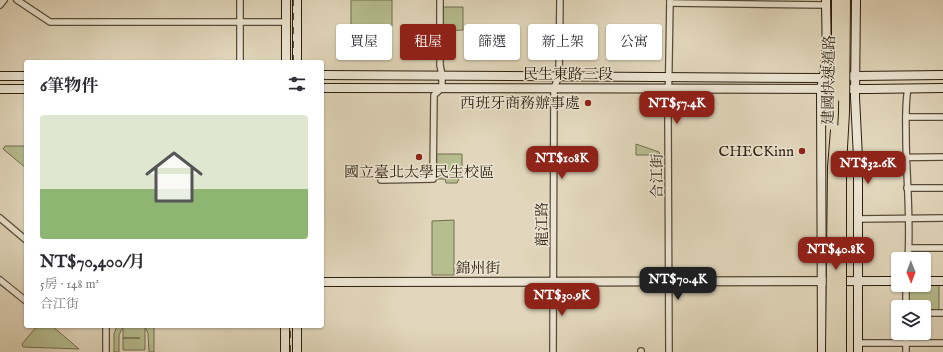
<!DOCTYPE html>
<html lang="zh-TW">
<meta charset="utf-8">
<style>
:root{--surface:#fff;--page:#f7f7f7;--text:#2b2b33;--muted:#7c7c81;--line:#e1e1e2;--accent:#8f2418}
body{margin:0;font-family:"IM FELL English","Noto Serif TC",serif;background:var(--page);color:var(--text);height:100vh;display:flex;flex-direction:column;font-size:15px;white-space:nowrap}
*{box-sizing:border-box;margin:0}
p{font-size:13px;color:var(--muted)}
.icon{flex:none;width:22px;height:22px;fill:none;stroke:currentColor;stroke-width:2;stroke-linecap:round;stroke-linejoin:round}
.map{position:relative;flex:1;overflow:hidden}
.side{position:absolute;left:24px;top:60px;width:300px;height:268px;display:flex;flex-direction:column;background:var(--surface);border-radius:4px;box-shadow:0 1px 3px #0004}
.side>*{flex:none}
.banner{position:absolute;left:336px;top:24px;width:380px;height:36px;display:flex;gap:8px}
.needle{width:26px;rotate:179deg}
.buttons{position:absolute;left:891px;top:252px;display:grid;gap:8px}
.buttons a{display:grid;place-items:center;width:40px;height:40px;border-radius:4px;background:var(--surface);box-shadow:0 1px 3px #0004;font-size:20px}
.price{position:absolute;translate:-50% -34px;padding:0 9px;border-radius:8px;background:var(--accent);color:#fff;font-size:13px;line-height:26px;filter:drop-shadow(0 1px 2px #0008)}
.price::after{content:'';position:absolute;left:50%;top:24px;width:12px;height:9px;margin-left:-6px;background:inherit;clip-path:polygon(0 0,100% 0,50% 100%)}
.price.on{background:#222;color:#fff}
ul{padding:0;list-style:none}
li{display:grid;align-content:center;gap:8px;height:212px;padding:0 16px}
li+li{border-top:1px solid var(--line)}
li span{display:grid;place-items:center;height:124px;border-radius:4px;color:#555}
li>.icon{margin-inline-start:auto}
span .icon{width:72px;height:72px;fill:#fffc;stroke-width:1}
li b{font-size:17px}
h2{display:flex;justify-content:space-between;align-items:center;height:48px;padding:0 16px;font-size:17px}
.pill{padding:0 14px;border-radius:4px;background:var(--surface);box-shadow:0 1px 3px #0004;font-size:14px;line-height:36px}
.pill.on{background:var(--accent);color:#fff}
.map>svg:first-child{display:block}
</style>
<div class="map">
<svg width="943" height="352" viewBox="0 0 943 352">
<rect width="100%" height="100%" fill="#e2d7bc"/>
<filter id="stains"><feTurbulence type="fractalNoise" baseFrequency=".005" numOctaves="4"/><feColorMatrix values="0 0 0 0 .2 0 0 0 0 .09 0 0 0 0 .02 0 0 0 .5 -.17"/></filter>
<radialGradient id="worn" r=".72"><stop offset=".6" stop-color="#630" stop-opacity="0"/><stop offset="1" stop-color="#630" stop-opacity=".3"/></radialGradient>
<!-- green -->
<g fill="#b6bd8f" stroke="#706e4e">
<rect x="351" y="0" width="41" height="26"/>
<path d="M443 7H463V30L443 31Z"/>
<path d="M636 144 659 152 660 155H636Z"/>
<path d="M5 146H26V168L3 149Z"/>
<path d="M433 154H462V172L457 183H446L445 179H433Z"/>
<path d="M454 220V275H432V221Z"/>
<path d="M939 281V310H924V307H908V285H924Z"/>
<path d="M37 326H52L79 349 23 347 22 344Z"/>
<path d="M117 326H154V352H149L148 333 145 327V350H123V338H140H123V327L119 335V352H114V334Z"/>
</g>
<g fill="none" stroke-linecap="round" stroke-linejoin="round">
<defs>
<g id="street">
<path d="M17 0 50 22H286"/>
<path d="M240 0V62"/>
<path d="M670 3 826 5"/>
<path d="M0 5 4 0"/>
<path d="M906 117H943"/>
<path d="M858 158 943 157"/>
<path d="M381 180 433 179 434 95 442 88V75L440 65V0"/>
<path d="M907 188H943"/>
<path d="M0 218 26 240"/>
<path d="M858 219 943 218"/>
<path d="M909 248H943"/>
<path d="M908 259C911 218 906 176 906 135 906 119 905 104 908 88"/>
<path d="M0 280 26 301"/>
<path d="M906 307V285"/>
<path d="M924 313H943"/>
<path d="M106 326V352"/>
<path d="M906 333V352"/>
<path d="M858 343H943"/>
<path d="M641 351V352"/>
<path d="M553 352 554 88 559 76 560 0"/>
<path d="M669 352 668 118 670 0"/>
</g>
<g id="secondary">
<path d="M286 0V62"/>
<path d="M297 0V62"/>
<path d="M856 0 855 97 858 158V352"/>
<path d="M322 75 824 78 856 76 943 75"/>
<path d="M0 76H26"/>
<path d="M322 88 868 89 943 88"/>
<path d="M0 89H26"/>
<path d="M924 281H943"/>
<path d="M322 282 898 281"/>
<path d="M297 326V352"/>
<path d="M285 352V326"/>
<path d="M822 352 821 88C829 63 826 27 826 0"/>
</g>
</defs>
<!-- street casing -->
<use href="#street" stroke="#594c38" stroke-width="8"/>
<!-- secondary casing -->
<use href="#secondary" stroke="#2b1e0c" stroke-width="10"/>
<!-- street -->
<use href="#street" stroke="#ece5d3" stroke-width="5.5"/>
<!-- secondary -->
<use href="#secondary" stroke="#ece5d3" stroke-width="8"/>
<!-- rail -->
<g stroke="#2b1e0c" stroke-width="1.5" stroke-dasharray="7 7" stroke-linecap="butt">
<path d="M293 62V0"/>
<path d="M290 352V326"/>
</g>
<defs>
<g id="highway-bridge">
<path d="M837 0V96"/>
<path d="M831 352 833 167 836 130"/>
<path d="M841 352V166L844 112 845 0"/>
</g>
</defs>
<!-- highway-bridge casing -->
<use href="#highway-bridge" stroke="#2b1e0c" stroke-width="12" stroke-linecap="butt"/>
<!-- highway-bridge -->
<use href="#highway-bridge" stroke="#e2d7bc" stroke-width="10"/>
</g>
<!-- markers -->
<g fill="#8f2418" stroke="#ece5d3" stroke-width="1.5">
<circle cx="588" cy="103" r="4"/>
<circle cx="802" cy="151" r="4"/>
<circle cx="419" cy="157" r="4"/>
</g>
<g text-anchor="middle" dominant-baseline="central" stroke-width="3" stroke-linejoin="round" paint-order="stroke">
<!-- street labels -->
<g font-size="15" fill="#2b1e0c" stroke="#ece5d3">
<text x="568" y="74">民生東路三段</text>
<text transform="translate(829 80) rotate(-89)">建國快速道路</text>
<text transform="translate(657 176) rotate(-90)">合江街</text>
<text transform="translate(542 224) rotate(-90)">龍江路</text>
<text x="478" y="268">錦州街</text>
</g>
<!-- poi labels -->
<g font-size="15" fill="#2b1e0c" stroke="#ece5d3" text-anchor="end">
<text x="580" y="103">西班牙商務辦事處</text>
<text x="794" y="151">CHECKinn</text>
<text x="419" y="172" text-anchor="middle">國立臺北大學民生校區</text>
</g>
</g>
<rect width="100%" height="100%" filter="url(#stains)"/>
<rect width="100%" height="100%" fill="url(#worn)"/>
</svg>
<div class="buttons">
<a><svg class="needle" viewBox="-14 -14 28 28"><path d="M0-13l5 13h-10z" fill="#e53935"/><path d="M0 13l5-13h-10z" fill="#7c7c81"/></svg></a>
<a><svg class="icon" aria-label="layers" viewBox="0 0 24 24"><path d="M12 4l9 5-9 5-9-5zM3 14l9 5 9-5"/></svg></a>
</div>
<b class="price" style="left:677px;top:125px">NT$57.4K</b>
<b class="price" style="left:562px;top:180px">NT$108K</b>
<b class="price" style="left:868px;top:185px">NT$32.6K</b>
<b class="price" style="left:836px;top:271px">NT$40.8K</b>
<b class="price on" style="left:678px;top:301px">NT$70.4K</b>
<b class="price" style="left:562px;top:317px">NT$30.9K</b>
<div class="banner">
<a class="pill">買屋</a>
<a class="pill on">租屋</a>
<a class="pill">篩選</a>
<a class="pill">新上架</a>
<a class="pill">公寓</a>
</div>
<section class="side">
<h2>6筆物件<svg class="icon" aria-label="filters" viewBox="0 0 24 24"><path d="M4 7h16M4 17h16"/><circle cx="9" cy="7" r="2"/><circle cx="15" cy="17" r="2"/></svg></h2>
<ul>
<li><span style="background:linear-gradient(#dfe7d0 60%,#8fb573 0)"><svg class="icon" aria-label="home" viewBox="0 0 24 24"><path d="M3 11l9-7 9 7M6 9v11h12V9"/></svg></span><div><b>NT$70,400/月</b><p>5房 · 148 m²</p><p>合江街</p></div></li>
</ul>
</section>
</div>
